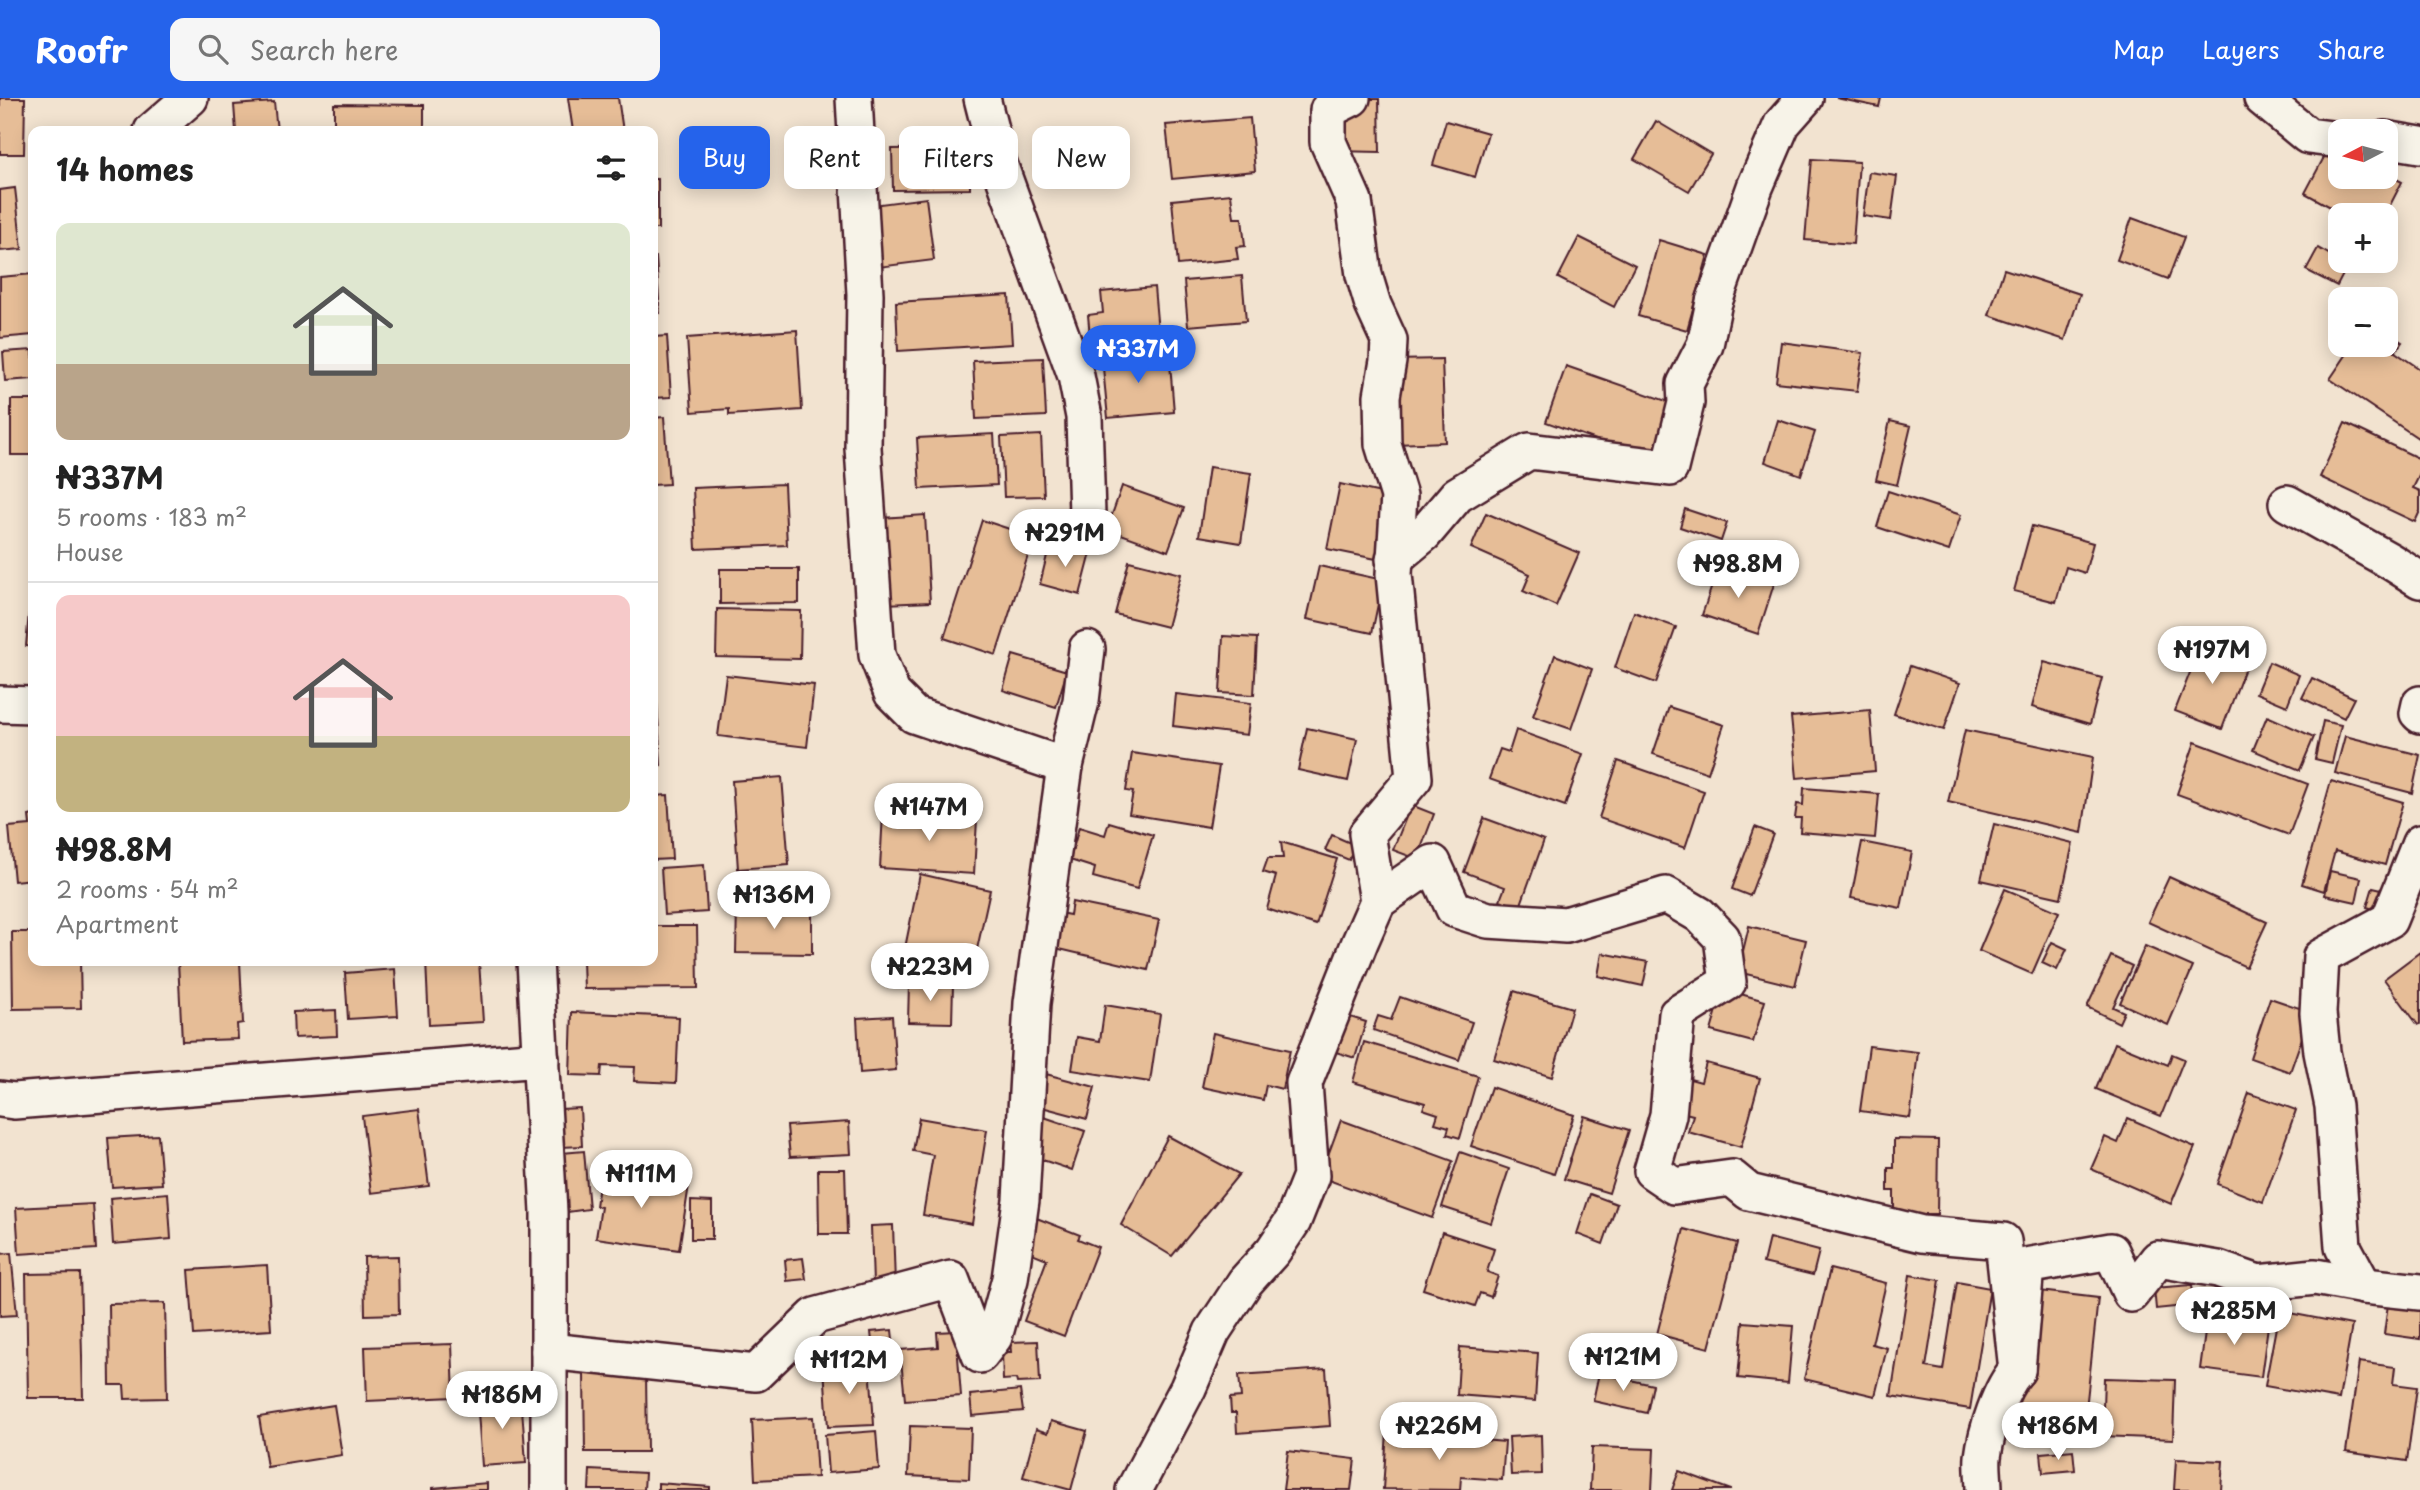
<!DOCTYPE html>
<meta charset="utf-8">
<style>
:root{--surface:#fff;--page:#f6f6f6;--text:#222;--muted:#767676;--line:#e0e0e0;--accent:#2563eb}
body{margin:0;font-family:"Playpen Sans",sans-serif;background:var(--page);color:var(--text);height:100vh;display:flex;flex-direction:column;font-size:26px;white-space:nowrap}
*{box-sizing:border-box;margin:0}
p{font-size:23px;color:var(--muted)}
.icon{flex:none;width:38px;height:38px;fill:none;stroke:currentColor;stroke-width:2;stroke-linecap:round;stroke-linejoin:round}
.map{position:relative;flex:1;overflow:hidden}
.sheet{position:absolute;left:28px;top:28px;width:630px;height:840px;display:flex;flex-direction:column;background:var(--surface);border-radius:14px;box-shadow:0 4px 18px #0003}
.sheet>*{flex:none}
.banner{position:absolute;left:679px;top:28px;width:665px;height:63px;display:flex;gap:14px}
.needle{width:46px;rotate:264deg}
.buttons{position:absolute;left:2328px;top:21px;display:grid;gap:14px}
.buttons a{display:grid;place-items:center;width:70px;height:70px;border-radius:14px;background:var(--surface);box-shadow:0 4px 18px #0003;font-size:35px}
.price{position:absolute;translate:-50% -60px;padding:0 16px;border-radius:24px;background:#fff;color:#222;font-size:23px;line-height:46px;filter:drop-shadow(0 2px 4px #0008)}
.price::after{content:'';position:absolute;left:50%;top:42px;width:21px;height:16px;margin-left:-10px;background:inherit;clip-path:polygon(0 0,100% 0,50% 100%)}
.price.selected{background:var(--accent);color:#fff}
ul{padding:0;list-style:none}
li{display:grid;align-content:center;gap:14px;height:371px;padding:0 28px}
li+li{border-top:2px solid var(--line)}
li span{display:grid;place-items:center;height:217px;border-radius:14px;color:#555}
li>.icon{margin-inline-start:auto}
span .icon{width:126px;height:126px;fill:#fffc;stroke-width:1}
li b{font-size:30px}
h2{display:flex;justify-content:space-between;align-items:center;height:84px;padding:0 28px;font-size:30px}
.pill{padding:0 24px;border-radius:14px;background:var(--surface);box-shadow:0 4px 18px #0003;font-size:24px;line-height:63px}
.pill.selected{background:var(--accent);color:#fff}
header{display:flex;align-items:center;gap:42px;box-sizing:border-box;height:98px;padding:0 35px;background:var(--accent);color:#fff}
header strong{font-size:33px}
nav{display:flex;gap:38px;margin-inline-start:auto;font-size:24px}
.search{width:490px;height:63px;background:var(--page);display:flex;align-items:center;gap:18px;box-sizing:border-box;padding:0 24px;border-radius:14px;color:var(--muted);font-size:26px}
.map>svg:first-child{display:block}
</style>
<header>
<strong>Roofr</strong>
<div class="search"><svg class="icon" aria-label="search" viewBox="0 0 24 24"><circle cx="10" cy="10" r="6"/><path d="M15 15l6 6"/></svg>Search here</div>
<nav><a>Map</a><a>Layers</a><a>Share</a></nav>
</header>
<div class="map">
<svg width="2420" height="1392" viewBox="0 0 2420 1392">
<rect width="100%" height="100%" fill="#f2e3d0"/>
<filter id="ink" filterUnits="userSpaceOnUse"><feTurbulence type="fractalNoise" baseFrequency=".0143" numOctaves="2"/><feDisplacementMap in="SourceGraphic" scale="14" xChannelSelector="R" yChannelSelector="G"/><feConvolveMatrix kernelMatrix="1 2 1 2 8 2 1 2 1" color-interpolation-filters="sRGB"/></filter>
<g filter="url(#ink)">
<!-- building -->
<g fill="#e6bd97" stroke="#4a1f2b" stroke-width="2">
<path d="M0 0H25L24 56H0Z"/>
<path d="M568 0H618L623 33H573Z"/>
<path d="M1836 0H1881L1879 9Z"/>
<path d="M1359 1H1379L1380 54 1334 53 1333 12Z"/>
<path d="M274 4 277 33H236L234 7Z"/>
<path d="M334 6 424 7V33H334Z"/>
<path d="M1250 20 1255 73 1172 81 1166 27Z"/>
<path d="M1446 23 1488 35 1475 79 1433 67Z"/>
<path d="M1656 23 1711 56 1689 93 1634 61Z"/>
<path d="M2331 46 2340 51V79H2385V75L2402 84 2385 117H2345L2305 95Z"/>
<path d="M970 50V91L893 92 892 51Z"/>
<path d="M1812 61 1859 64 1853 146 1805 142Z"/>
<path d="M1869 74 1897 78 1891 122 1863 118Z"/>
<rect x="653" y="81" width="5" height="50"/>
<path d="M15 90 22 151 0 153V92Z"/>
<path d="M1231 96 1234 120H1242L1245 148 1236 149 1238 161 1178 167 1172 102Z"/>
<path d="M926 100 934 162 879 169 872 107Z"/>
<path d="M2132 120 2184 139 2168 181 2117 162Z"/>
<path d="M1579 139 1635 167 1614 209 1558 180Z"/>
<path d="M1659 142 1708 157 1687 232 1638 218Z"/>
<path d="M2318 150 2348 167 2337 188 2306 172Z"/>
<path d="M653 159H656L660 215 653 216Z"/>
<path d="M2004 171 2080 196 2065 242 1989 217Z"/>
<path d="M33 176V237L0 240V179Z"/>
<path d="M1242 178 1246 223 1188 228 1184 183Z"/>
<path d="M1154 189 1159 245 1106 250 1105 237 1090 238 1088 217 1103 215 1101 194Z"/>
<path d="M1009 197 1012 246 898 253 896 204Z"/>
<path d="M797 232 802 312 729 317V311L692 314 687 240Z"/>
<path d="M2385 233 2402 244 2395 254 2420 271V336L2418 340 2330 281 2353 247H2385Z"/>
<path d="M667 238 671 299 653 300V239Z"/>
<path d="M1781 244 1863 255 1857 293 1776 284Z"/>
<path d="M33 252V281L5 283 3 254Z"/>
<path d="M1169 253 1174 314 1108 320 1102 260Z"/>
<path d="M1043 260 1046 318 976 321 973 263Z"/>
<path d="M1442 261 1445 344 1396 346 1393 262Z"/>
<path d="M1566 268 1678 307 1658 364 1546 324Z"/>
<rect x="11" y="302" width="22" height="55"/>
<path d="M664 319 669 386 653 387V320Z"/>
<path d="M1778 322 1815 334 1801 377 1765 364Z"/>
<path d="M1890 323 1911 328 1897 387 1876 382Z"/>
<path d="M2345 325 2420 361V376L2413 390 2420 393V413L2415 424 2320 379Z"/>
<path d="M994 336 997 387 920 391 917 340Z"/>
<path d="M1041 337 1044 398 1004 399 1001 339Z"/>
<path d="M1209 369 1251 375 1241 445 1199 438Z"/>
<path d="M784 386 787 447 696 451 693 390Z"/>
<path d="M1340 386 1395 398 1381 462 1327 451Z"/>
<path d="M1122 388 1184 410 1168 453 1107 431Z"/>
<path d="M1888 393 1961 417 1949 453 1877 429Z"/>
<path d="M1685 411 1727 425 1721 443 1680 429Z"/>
<path d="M1486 415 1579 455 1556 508 1523 493 1530 476 1471 450Z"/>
<path d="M925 417 930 504 885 506 881 420Z"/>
<path d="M982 422 1034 439 996 557 944 540Z"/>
<path d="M2032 428 2093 445 2085 475 2066 469 2056 504 2014 493Z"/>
<path d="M1050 445 1091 455 1080 497 1040 486Z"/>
<path d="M1129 463 1181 476 1167 529 1115 516Z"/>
<path d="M1719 467 1774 486 1758 536 1702 517Z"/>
<path d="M1319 468 1383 482 1372 535 1307 521Z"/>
<path d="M33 470V549L26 548Z"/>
<path d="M720 471H799V505L720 506Z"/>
<path d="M717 511 801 513 800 561 716 559Z"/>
<path d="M1634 514 1676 529 1656 585 1615 570Z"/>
<path d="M1223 538 1257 540 1254 597 1220 595Z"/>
<path d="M2202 544 2248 562 2222 631 2175 613Z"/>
<path d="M1013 557 1067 573 1056 609 1003 592Z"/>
<path d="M1555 557 1592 571 1571 631 1533 618Z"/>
<path d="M2044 564 2102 580 2090 626 2032 609Z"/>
<path d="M2269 564 2299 577 2287 608 2256 595Z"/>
<path d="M1910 568 1960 585 1944 632 1894 616Z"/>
<path d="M655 573 661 667 653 668V574Z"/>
<path d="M726 577 814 587 807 649 718 638Z"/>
<path d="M2312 580 2354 600 2344 620 2302 600Z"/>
<path d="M1176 596 1251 605 1247 637 1173 628Z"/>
<path d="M1669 609 1724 627 1708 675 1653 656Z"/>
<path d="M1870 612 1875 673 1797 680 1791 619Z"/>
<path d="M2267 618 2314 639 2300 672 2253 652Z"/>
<path d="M2323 623 2341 627 2332 665 2315 661Z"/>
<path d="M1307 630 1357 641 1348 683 1298 672Z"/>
<path d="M1516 632 1583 656 1565 708 1489 681 1500 651 1509 654Z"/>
<path d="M1965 632 2093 659 2082 735 1948 704Z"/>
<path d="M2345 638 2420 657 2412 695 2335 675Z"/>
<path d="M2195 644 2308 686 2289 737 2177 696Z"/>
<path d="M1132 655 1219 668 1209 729 1129 716 1133 694 1126 693Z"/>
<path d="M1618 663 1704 693 1685 750 1599 720Z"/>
<path d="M782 679 789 767 738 771 732 683Z"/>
<path d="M2331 683 2403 704 2385 767 2335 753 2324 793 2302 786Z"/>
<path d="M1804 690 1879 696 1875 740 1800 734 1801 720H1795L1797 706 1803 707Z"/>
<path d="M668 697 672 761 653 762V698Z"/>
<path d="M1411 707 1434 716 1417 761 1393 752Z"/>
<path d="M883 715 977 721 974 776 880 770Z"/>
<path d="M33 717V781L14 783 9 729 30 727 29 718Z"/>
<path d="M1484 720 1544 742 1520 809 1500 802 1505 789 1464 774Z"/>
<path d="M1109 724 1153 737 1137 791 1093 779 1095 770 1070 762 1079 729 1105 737Z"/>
<path d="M1994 726 2073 745 2061 800 1981 782Z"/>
<path d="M1755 729 1773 736 1750 798 1732 791Z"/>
<path d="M1332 737 1355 747 1349 762 1325 752Z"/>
<path d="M1281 744 1337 761 1316 827 1267 811 1276 778 1263 774 1268 760H1283Z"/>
<path d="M1862 744 1912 754 1901 810 1851 800Z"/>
<path d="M704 767 707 814 664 817 661 770Z"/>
<path d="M2330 773 2361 780 2356 804 2325 797Z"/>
<path d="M920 776 990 792 974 865 905 850Z"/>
<path d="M2169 779 2267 824 2246 869 2148 824Z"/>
<path d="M2373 789 2386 792 2381 813 2367 809Z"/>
<path d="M2005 791 2059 814 2032 876 1979 853Z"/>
<path d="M1072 804 1159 822 1148 872 1051 849 1059 815 1070 817Z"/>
<path d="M737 809 812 811V856L736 855Z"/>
<path d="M653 828H697L698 890 584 891 583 863H653Z"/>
<path d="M1749 828 1806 842 1795 888 1738 874Z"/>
<path d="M12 834H33V863H80L81 910 13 911Z"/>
<path d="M2052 844 2067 851 2057 872 2042 865Z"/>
<path d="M2145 848 2193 869 2168 927 2120 905Z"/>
<path d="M2420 854V926L2418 927 2384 881Z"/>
<path d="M1602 855 1648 864 1643 888 1598 878Z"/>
<path d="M2111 858 2132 868 2113 909 2124 914 2119 925 2087 909Z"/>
<path d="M178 863H240L243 925 237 926 238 941 182 943Z"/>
<path d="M426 863H479L483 924 429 927Z"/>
<path d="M395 871 398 918 348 921 345 875Z"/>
<path d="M909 885 953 887 952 925 908 924Z"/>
<path d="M1723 891 1765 903 1753 944 1711 933Z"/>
<path d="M1514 893 1572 910 1552 979 1494 961Z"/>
<path d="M1400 899 1472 924 1459 962 1373 932 1378 918 1391 922Z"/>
<path d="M2270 900 2311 914 2290 974 2250 960Z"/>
<path d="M1105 907 1160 916 1150 984 1072 972 1077 939 1100 943Z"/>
<path d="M336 912 337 938 294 940 293 914Z"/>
<path d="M572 914 679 919 676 985 634 983 635 969 602 968 601 978 570 977Z"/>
<path d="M892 918 896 972 860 975 857 920Z"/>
<path d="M1347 918 1366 924 1355 960 1336 954Z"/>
<path d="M1213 935 1290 952 1282 991 1266 987 1263 1002 1202 989Z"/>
<path d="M1364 944 1478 978 1460 1040 1447 1036 1449 1029 1435 1025 1438 1016 1423 1011 1425 1005 1353 984Z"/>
<path d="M2115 945 2168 967 2172 956 2184 961 2161 1018 2096 991Z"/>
<path d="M1869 948 1918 954 1910 1020 1860 1013Z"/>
<path d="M1706 965 1760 980 1741 1049 1688 1034 1693 1017 1681 1014 1690 981 1701 984Z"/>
<path d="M1046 976 1095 989 1087 1021 1038 1008Z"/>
<path d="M1491 989 1574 1017 1554 1076 1471 1048Z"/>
<path d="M2249 995 2296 1012 2263 1104 2217 1086Z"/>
<path d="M580 1010 582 1048 561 1049 560 1011Z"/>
<path d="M419 1011 429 1088 371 1095 362 1018Z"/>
<path d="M1584 1018 1629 1032 1609 1095 1564 1081Z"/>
<path d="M1044 1019 1085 1033 1072 1072 1031 1058Z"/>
<path d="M919 1020 987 1032 972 1126 923 1117 933 1057 913 1053Z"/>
<path d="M2128 1020 2195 1049 2171 1106 2091 1071 2105 1039 2118 1045Z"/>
<path d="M1341 1022 1453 1063 1432 1120 1320 1079Z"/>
<path d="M849 1024 851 1056 790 1059 787 1028Z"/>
<path d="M158 1037 162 1086 112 1089 108 1040Z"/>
<path d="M1168 1038 1239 1076 1172 1158 1121 1127Z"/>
<path d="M1894 1041 1938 1042 1937 1116H1926V1126L1894 1116V1093H1888V1070H1894Z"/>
<path d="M584 1053 589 1111 567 1114 562 1055Z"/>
<path d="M1460 1054 1509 1071 1491 1125 1442 1109Z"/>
<path d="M818 1071H845L847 1136H819Z"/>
<path d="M601 1073 689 1087 679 1152 596 1140 601 1109 596 1108Z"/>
<path d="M168 1095 171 1141 113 1146 110 1100Z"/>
<path d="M1590 1096 1617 1106 1603 1146 1577 1136Z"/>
<path d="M691 1103 712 1104V1141H691Z"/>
<path d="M93 1106 96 1151 19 1156 16 1110Z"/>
<path d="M1034 1119 1080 1137 1078 1141 1098 1149 1064 1238 1024 1223 1047 1161 1022 1151Z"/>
<path d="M893 1127 895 1186H873L871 1128Z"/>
<path d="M1684 1131 1737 1145 1709 1250 1657 1236Z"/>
<path d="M1442 1134 1494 1151 1487 1174 1498 1178 1491 1199 1480 1195 1475 1208 1423 1191Z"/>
<path d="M1769 1140 1819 1153 1813 1177 1763 1165Z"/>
<path d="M11 1155 17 1217 0 1218V1156Z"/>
<path d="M398 1158 399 1216 365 1217 364 1159Z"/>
<path d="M803 1160 806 1181 787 1183 785 1162Z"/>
<path d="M267 1167 271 1232 194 1237 189 1172Z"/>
<path d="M1830 1171 1886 1185 1872 1246 1887 1250 1875 1298 1804 1281Z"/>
<path d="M80 1175 83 1300H28L26 1176Z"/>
<path d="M1910 1177 1940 1182 1926 1269 1943 1272 1957 1184 1990 1190 1970 1311 1891 1298Z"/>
<path d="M2192 1187 2194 1207 2156 1211 2154 1190Z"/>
<path d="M2031 1192 2098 1200 2083 1339 2016 1332Z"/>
<path d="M165 1205 167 1300 125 1301 124 1287H110L109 1206Z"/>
<path d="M2388 1206 2420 1210V1241L2384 1236Z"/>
<path d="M2279 1213 2352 1227 2339 1301 2265 1288Z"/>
<path d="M2207 1220 2268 1228 2261 1279 2200 1271Z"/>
<path d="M1743 1224 1793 1228 1788 1285 1738 1280Z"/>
<path d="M892 1232 894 1251 873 1253 871 1234Z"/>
<path d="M956 1233 961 1298 905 1302 900 1252 938 1249 937 1234Z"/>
<path d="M1038 1243 1040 1284 1017 1285 1016 1281 1003 1282 1002 1254H1011L1010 1244Z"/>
<path d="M452 1246 454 1299 367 1303 365 1249Z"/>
<path d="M1460 1249 1538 1255 1535 1303 1457 1297Z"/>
<path d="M2359 1264 2395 1269 2393 1286 2417 1289 2407 1363 2346 1354Z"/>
<path d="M870 1266 874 1327 828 1329 824 1269Z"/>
<path d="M1326 1271 1330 1328 1237 1335 1236 1315H1231L1230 1300 1241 1299 1239 1277Z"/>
<path d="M646 1275 647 1354H585L584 1276Z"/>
<path d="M1599 1275 1653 1287 1647 1315 1593 1303Z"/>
<path d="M2104 1280 2175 1282 2173 1341 2102 1338Z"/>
<path d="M1020 1292 1023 1313 972 1318 970 1297Z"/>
<path d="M521 1297 526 1365 482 1368 477 1301Z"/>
<path d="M334 1307 342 1357 267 1369 259 1319Z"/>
<path d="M813 1319 817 1379 755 1382 752 1322Z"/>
<path d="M1051 1323 1087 1333 1071 1392 1023 1379 1036 1331 1048 1335Z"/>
<path d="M910 1328 971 1330 969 1381 908 1378Z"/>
<path d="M876 1333 879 1371 828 1375 825 1337Z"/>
<path d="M1387 1334 1505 1344 1502 1382 1461 1379 1460 1392 1383 1391Z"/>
<path d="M1541 1337 1542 1376 1511 1377 1509 1339Z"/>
<path d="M1592 1349 1654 1351 1652 1392H1590Z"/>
<path d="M2073 1352 2075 1372 2043 1375 2041 1355Z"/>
<path d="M1288 1353 1355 1361 1351 1392H1283Z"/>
<path d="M2176 1361 2223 1363 2221 1392H2174Z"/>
<path d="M590 1372 645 1375 644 1392H589Z"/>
<path d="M1679 1373 1731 1392H1672Z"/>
<path d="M487 1385V1392H433V1390Z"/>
<path d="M658 1385 710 1389V1392H658Z"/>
</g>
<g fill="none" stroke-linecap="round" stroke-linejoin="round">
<defs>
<g id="street">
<path d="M854 0 865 196 863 350 877 557 892 595 914 617 1065 668"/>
<path d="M982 0 998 63 1076 278 1084 319 1087 417"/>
<path d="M2262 0 2308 38 2340 42"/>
<path d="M152 33 190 0"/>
<path d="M2385 41 2420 47"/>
<path d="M2287 405 2390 463 2420 482"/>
<path d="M1394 461 1424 436 1457 397 1529 353 1670 370 1686 305 1685 286 1705 247 1714 204 1755 89 1782 26 1805 0"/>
<path d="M0 606 33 607"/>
<path d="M2420 606 2418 615 2420 617"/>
<path d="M1378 803 1433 765 1454 811 1488 822 1566 827 1666 797 1700 817 1722 840 1728 884 1677 916 1668 1017 1652 1073 1674 1088 1732 1080 1749 1094 1922 1136 2003 1143 2017 1272"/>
<path d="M535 863 549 1114V1392"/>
<path d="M0 1001 14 1003 541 961"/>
<path d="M2364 1188 2343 1149 2333 1008 2322 954 2318 915 2321 859 2389 822 2420 745"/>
<path d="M549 1253 756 1275 815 1218 951 1181 980 1257 994 1239 1010 1181 1021 1102 1032 905 1065 668 1081 603 1087 551"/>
<path d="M1134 1392 1188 1290 1212 1234 1245 1184 1273 1153 1293 1123 1311 1078 1304 985 1360 844 1378 803 1367 736 1414 680 1394 476 1399 398 1383 346 1382 298 1388 263 1389 242 1373 207 1364 177 1354 103 1328 44V12L1352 0"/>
<path d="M1984 1392C1984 1381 1982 1369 1983 1359 1986 1334 2000 1290 2017 1272L2026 1168 2111 1153 2131 1196 2158 1161 2218 1171 2258 1185 2315 1179 2364 1188 2420 1194"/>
</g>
</defs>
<!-- street casing -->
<use href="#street" stroke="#4a1f2b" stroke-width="40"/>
<!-- street -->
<use href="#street" stroke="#f7f3e8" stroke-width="35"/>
</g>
</g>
</svg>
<div class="buttons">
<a><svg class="needle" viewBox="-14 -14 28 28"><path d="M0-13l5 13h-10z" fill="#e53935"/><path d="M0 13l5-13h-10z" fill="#767676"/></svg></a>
<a>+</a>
<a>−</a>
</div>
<b class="price selected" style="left:1138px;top:287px">₦337M</b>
<b class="price" style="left:1065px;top:471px">₦291M</b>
<b class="price" style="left:1738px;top:502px">₦98.8M</b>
<b class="price" style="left:2212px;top:588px">₦197M</b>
<b class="price" style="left:929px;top:745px">₦147M</b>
<b class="price" style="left:774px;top:833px">₦136M</b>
<b class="price" style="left:930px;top:905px">₦223M</b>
<b class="price" style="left:641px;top:1112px">₦111M</b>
<b class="price" style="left:2234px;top:1249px">₦285M</b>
<b class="price" style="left:1623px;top:1295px">₦121M</b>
<b class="price" style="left:849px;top:1298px">₦112M</b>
<b class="price" style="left:502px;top:1333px">₦186M</b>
<b class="price" style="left:1439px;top:1364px">₦226M</b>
<b class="price" style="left:2058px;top:1364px">₦186M</b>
<div class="banner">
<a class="pill selected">Buy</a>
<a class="pill">Rent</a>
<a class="pill">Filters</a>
<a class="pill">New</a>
</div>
<section class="sheet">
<h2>14 homes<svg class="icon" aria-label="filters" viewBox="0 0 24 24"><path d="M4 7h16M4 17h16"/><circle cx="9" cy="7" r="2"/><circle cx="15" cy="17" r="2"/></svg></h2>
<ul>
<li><span style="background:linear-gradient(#dfe7d0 65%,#b9a48a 0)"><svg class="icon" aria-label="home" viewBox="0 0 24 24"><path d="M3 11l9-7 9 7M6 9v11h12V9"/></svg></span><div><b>₦337M</b><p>5 rooms · 183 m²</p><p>House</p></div></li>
<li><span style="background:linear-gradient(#f6c9c9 65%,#c2b280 0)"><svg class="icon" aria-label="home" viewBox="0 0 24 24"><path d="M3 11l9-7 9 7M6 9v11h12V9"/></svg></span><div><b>₦98.8M</b><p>2 rooms · 54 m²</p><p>Apartment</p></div></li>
</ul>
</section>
</div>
